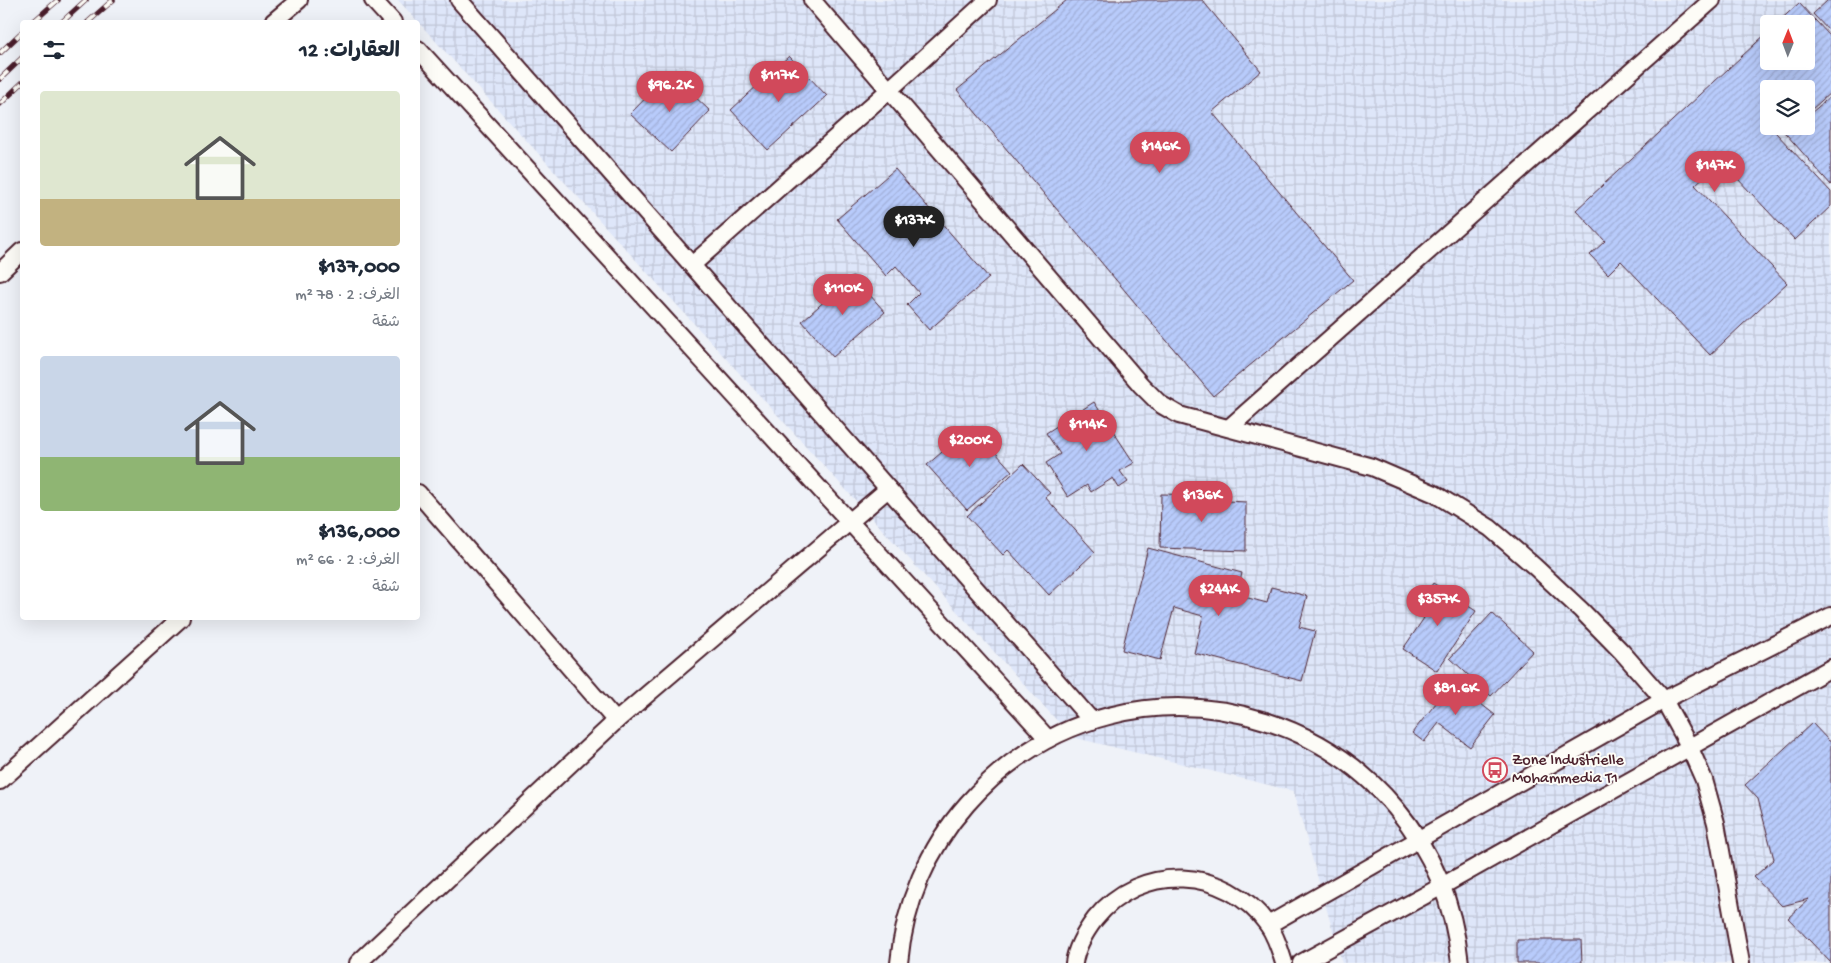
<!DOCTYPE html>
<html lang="ar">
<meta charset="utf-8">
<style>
:root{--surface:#fff;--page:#f6f6f7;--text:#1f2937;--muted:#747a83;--accent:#d1495b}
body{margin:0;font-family:"Gochi Hand","Playpen Sans Arabic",sans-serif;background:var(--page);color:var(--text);direction:rtl;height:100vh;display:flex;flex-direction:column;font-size:19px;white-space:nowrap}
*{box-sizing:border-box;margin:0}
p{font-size:16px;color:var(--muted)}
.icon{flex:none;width:28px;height:28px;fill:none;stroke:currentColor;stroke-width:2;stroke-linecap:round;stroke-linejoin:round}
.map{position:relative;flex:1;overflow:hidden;direction:ltr}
.details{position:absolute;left:20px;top:20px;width:400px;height:600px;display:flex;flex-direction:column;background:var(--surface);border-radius:5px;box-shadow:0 5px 20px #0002;direction:rtl}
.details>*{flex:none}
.needle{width:32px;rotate:1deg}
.tools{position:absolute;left:1760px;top:15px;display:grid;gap:10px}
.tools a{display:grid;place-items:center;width:55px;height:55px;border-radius:5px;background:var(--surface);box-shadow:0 5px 20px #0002;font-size:25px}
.price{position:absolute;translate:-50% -42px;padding:0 11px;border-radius:18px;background:var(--accent);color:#fff;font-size:16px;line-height:32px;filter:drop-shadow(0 1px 2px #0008)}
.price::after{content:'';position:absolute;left:50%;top:30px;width:15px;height:11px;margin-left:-8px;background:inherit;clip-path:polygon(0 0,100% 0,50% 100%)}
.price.on{background:#222;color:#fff}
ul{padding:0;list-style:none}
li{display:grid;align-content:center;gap:10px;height:265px;padding:0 20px}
li span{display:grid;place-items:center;height:155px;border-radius:5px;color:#555}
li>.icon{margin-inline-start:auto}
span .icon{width:90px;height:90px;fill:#fffc;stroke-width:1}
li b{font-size:21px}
h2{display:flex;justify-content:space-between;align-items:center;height:60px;padding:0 20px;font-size:21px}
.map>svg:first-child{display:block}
</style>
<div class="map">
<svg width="1831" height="963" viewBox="0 0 1831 963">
<defs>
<pattern id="industrial-grid" width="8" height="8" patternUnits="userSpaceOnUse" patternTransform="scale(1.25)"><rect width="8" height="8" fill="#dee6f9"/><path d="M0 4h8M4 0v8" fill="none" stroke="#c0c5d6"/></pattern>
<pattern id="building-hatch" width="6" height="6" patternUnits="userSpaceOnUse" patternTransform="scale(1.25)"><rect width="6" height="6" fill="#b8cbfb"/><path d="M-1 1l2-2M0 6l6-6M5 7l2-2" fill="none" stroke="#a0aed7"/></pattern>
</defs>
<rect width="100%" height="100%" fill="#eff2f8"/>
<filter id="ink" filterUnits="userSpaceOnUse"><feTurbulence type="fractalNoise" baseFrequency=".02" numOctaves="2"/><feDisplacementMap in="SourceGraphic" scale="10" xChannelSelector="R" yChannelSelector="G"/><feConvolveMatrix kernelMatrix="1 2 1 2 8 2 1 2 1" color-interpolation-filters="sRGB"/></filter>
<g filter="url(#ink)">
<!-- industrial -->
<path fill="url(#industrial-grid)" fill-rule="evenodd" d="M398 0H1831V963H1342L1293 791 1072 737ZM1769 24H1806V61H1769ZM1769 89H1806V126H1769Z"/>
<!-- building -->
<g fill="url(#building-hatch)" stroke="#4a1f2b">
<path d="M1067 0H1202L1261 71 1212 112 1353 280 1213 396 957 90Z"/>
<path d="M1828 0H1831V33L1813 14Z"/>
<path d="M1799 3 1831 37V92L1811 110 1806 106V89H1769V113L1763 119 1831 192V206L1795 240 1721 161 1695 185 1787 283 1710 355 1621 261 1608 274 1590 255 1605 241 1576 210 1769 31V61H1806V24H1776Z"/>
<path d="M789 56 827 96 768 150 731 110Z"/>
<path d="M670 73 710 111 671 152 630 114Z"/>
<path d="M1831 96V185L1779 126H1806V107L1811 113Z"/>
<path d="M895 169 989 278 929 330 907 305 919 293 896 266 886 276 837 219Z"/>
<path d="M853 276 885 312 833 357 802 321Z"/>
<path d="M1094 402 1134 463 1120 471 1128 482 1119 488 1113 478 1091 492 1087 485 1068 497 1046 463 1060 454 1046 433Z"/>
<path d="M972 426 1012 471 967 510 927 465Z"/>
<path d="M1023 464 1050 493 1045 497 1095 552 1049 595 1008 550 1003 555 967 516Z"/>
<path d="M1161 494 1209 495V500L1246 502V551L1160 548Z"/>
<path d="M1148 548 1242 573 1237 595 1267 603 1271 587 1307 596 1299 627 1315 631 1302 681 1194 653 1203 616 1174 608 1160 660 1122 650Z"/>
<path d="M1433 583 1476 611 1437 671 1403 649 1424 618 1414 612Z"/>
<path d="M1492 613 1533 651 1491 696 1450 658Z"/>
<path d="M1453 682 1495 715 1470 747 1439 723 1424 742 1412 733Z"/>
<path d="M1812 723 1829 741H1831V963L1788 918 1809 899 1782 906 1754 877 1774 859 1758 799 1745 785Z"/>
<path d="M1517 940H1581L1582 963H1517Z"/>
</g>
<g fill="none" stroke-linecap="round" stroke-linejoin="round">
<defs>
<g id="lane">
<path d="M373 0 393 22"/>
<path d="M459 0 1092 721"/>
<path d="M812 0 1141 385 1160 404 1179 415 1372 467 1435 494 1490 528 1534 566 1581 610 1622 652 1664 700 1689 746 1704 780 1716 823 1741 963"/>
<path d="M273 22 299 0"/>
<path d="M418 49 1048 739"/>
<path d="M692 265 889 90 988 0"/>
<path d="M0 272 22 251"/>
<path d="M1230 427 1712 0"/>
<path d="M418 493 616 721"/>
<path d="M0 781 181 618"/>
<path d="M1268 925 1664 700 1831 616"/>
<path d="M358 963 616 721 888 489"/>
<path d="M899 963C904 905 928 848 967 804 1131 618 1435 716 1460 963"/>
<path d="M1074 963C1076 948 1086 931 1095 919 1140 862 1226 866 1268 925 1276 936 1280 950 1284 963"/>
<path d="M1301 963 1442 886 1831 668"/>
</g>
</defs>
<!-- lane casing -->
<use href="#lane" stroke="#4a1f2b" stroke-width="20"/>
<!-- lane -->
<use href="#lane" stroke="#fdfcf7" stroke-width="16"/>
<defs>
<g id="rail">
<path d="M33 22 58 0"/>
<path d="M62 22 86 0"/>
<path d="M88 22 113 0"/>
<path d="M0 53 22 32"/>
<path d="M0 79 22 58"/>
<path d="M0 104 22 83"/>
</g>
</defs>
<!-- rail casing -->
<use href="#rail" stroke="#4a1f2b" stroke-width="5.5"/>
<!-- rail -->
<use href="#rail" stroke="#fdfcf7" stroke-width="4" stroke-dasharray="11" stroke-linecap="butt"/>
</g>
</g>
<!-- icons -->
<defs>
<symbol id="bus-ring" viewBox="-11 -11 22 22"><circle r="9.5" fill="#fdfcf7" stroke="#d1495b" stroke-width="1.5"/><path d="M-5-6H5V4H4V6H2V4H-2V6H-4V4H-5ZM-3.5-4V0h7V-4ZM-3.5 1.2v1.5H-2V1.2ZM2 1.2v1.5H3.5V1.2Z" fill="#d1495b"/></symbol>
</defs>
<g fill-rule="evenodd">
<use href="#bus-ring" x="1481" y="756" width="28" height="28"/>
</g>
<g text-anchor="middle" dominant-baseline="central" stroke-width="4" stroke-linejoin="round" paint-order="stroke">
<!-- poi labels -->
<g font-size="16" fill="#4a1f2b" stroke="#fdfcf7" text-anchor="start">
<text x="1512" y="761">Zone Industrielle<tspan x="1512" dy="18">Mohammedia T1</tspan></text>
</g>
</g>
</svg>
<div class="tools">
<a><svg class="needle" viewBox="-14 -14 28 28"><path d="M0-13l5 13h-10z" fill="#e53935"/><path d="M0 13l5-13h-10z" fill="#747a83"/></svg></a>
<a><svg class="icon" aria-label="layers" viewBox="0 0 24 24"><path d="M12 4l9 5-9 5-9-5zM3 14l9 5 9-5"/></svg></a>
</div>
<b class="price" style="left:779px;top:103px">$117K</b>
<b class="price" style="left:670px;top:113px">$96.2K</b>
<b class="price" style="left:1160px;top:174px">$146K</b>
<b class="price" style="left:1715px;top:193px">$147K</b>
<b class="price on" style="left:914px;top:248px">$137K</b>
<b class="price" style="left:843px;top:316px">$110K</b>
<b class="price" style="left:1087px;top:452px">$114K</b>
<b class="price" style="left:970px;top:468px">$200K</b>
<b class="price" style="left:1202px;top:523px">$136K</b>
<b class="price" style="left:1219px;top:617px">$244K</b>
<b class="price" style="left:1438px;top:627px">$357K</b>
<b class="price" style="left:1456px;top:716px">$81.6K</b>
<section class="details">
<h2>العقارات: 12<svg class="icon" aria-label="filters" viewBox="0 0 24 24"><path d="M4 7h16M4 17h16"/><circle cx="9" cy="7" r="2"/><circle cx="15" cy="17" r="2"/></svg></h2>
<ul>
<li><span style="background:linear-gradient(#dfe7d0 70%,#c2b280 0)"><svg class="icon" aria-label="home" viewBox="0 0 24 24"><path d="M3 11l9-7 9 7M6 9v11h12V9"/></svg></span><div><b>$137,000</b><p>الغرف: 2 · 78 m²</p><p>شقة</p></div></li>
<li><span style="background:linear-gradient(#c9d6e8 65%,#8fb573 0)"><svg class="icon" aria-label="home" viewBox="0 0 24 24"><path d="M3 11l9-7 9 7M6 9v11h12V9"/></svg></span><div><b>$136,000</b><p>الغرف: 2 · 66 m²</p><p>شقة</p></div></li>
</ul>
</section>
</div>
